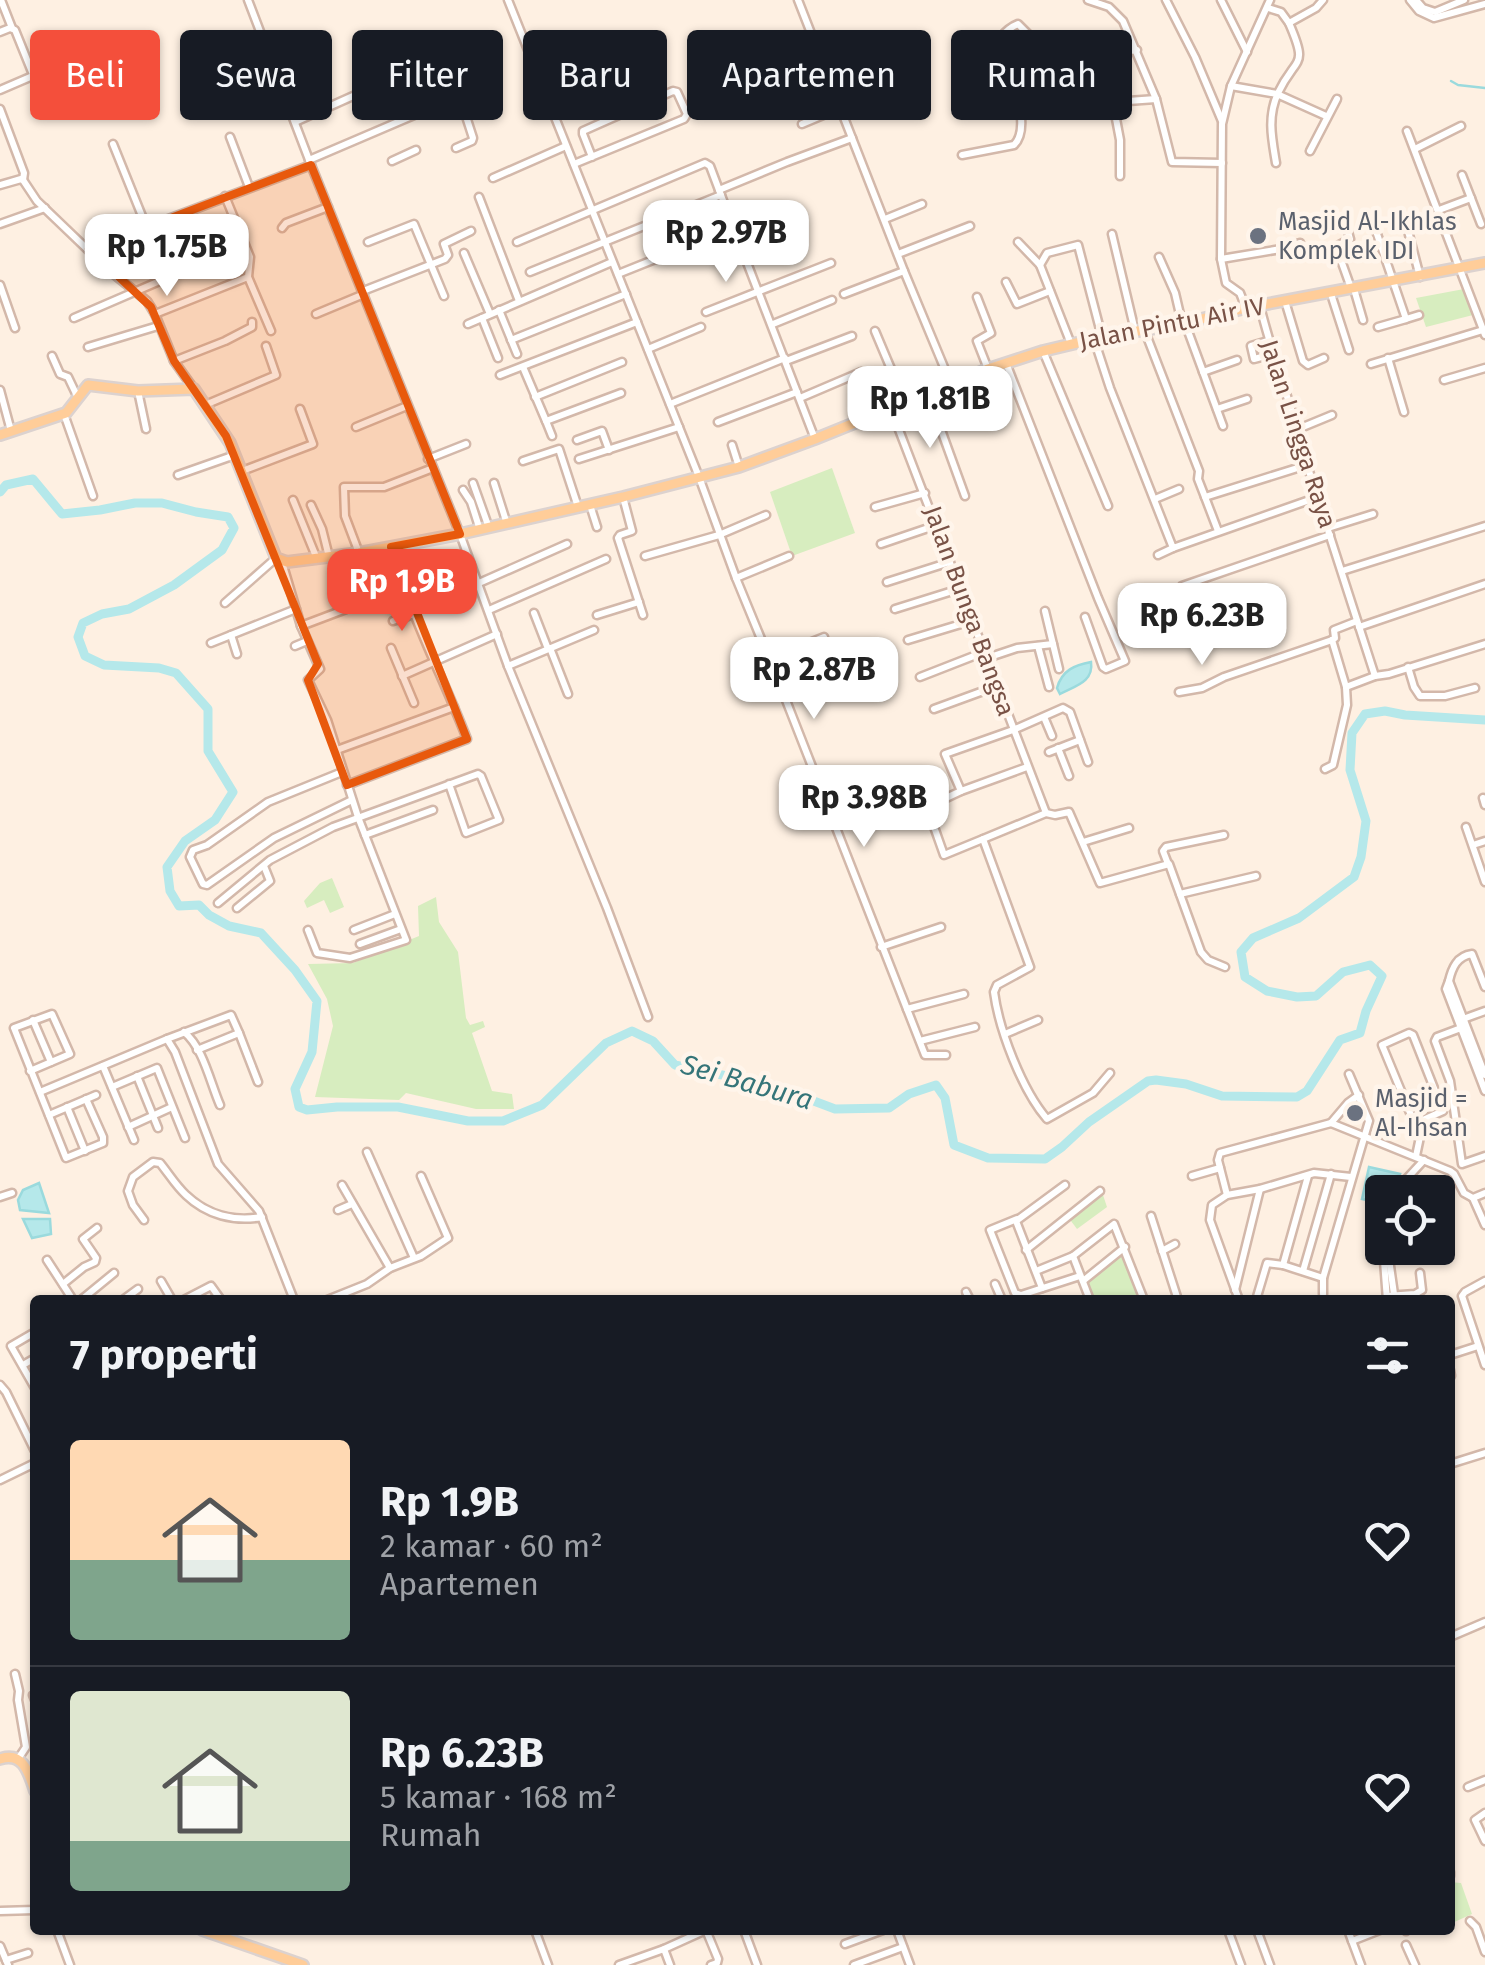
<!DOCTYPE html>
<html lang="id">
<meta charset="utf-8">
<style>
:root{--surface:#171b24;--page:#20242c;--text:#f1f3f6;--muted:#9ea1a6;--line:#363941;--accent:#f44f3b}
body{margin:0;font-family:"Fira Sans",sans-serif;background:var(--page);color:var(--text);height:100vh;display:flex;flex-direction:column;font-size:38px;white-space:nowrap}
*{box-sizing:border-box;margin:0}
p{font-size:32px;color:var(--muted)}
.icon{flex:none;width:55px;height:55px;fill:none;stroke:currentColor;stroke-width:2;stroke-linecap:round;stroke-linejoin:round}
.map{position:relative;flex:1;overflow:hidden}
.sheet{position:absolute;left:30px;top:1295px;width:1425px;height:640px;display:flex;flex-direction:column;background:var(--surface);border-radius:10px;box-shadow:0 2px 8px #0004}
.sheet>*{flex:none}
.top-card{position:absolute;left:30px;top:30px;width:1425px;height:90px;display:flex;gap:20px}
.controls{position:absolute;left:1365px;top:1175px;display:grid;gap:20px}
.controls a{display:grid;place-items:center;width:90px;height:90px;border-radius:10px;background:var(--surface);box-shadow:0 2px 8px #0004;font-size:50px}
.price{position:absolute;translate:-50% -85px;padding:0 22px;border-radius:20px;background:#fff;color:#222;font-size:32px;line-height:65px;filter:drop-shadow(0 2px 5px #0008)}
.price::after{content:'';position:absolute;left:50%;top:60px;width:30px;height:22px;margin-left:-15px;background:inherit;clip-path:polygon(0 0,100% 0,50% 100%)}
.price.selected{background:var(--accent);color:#fff}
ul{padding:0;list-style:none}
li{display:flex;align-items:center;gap:30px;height:250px;padding:0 40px}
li+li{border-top:2px solid var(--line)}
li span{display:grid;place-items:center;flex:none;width:280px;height:200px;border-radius:10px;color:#555}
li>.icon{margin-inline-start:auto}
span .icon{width:120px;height:120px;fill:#fffc;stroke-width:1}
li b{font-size:42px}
h2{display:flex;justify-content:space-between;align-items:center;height:120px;padding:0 40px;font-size:42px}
.tag{padding:0 35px;border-radius:10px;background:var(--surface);box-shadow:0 2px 8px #0004;font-size:35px;line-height:90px}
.tag.selected{background:var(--accent);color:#fff}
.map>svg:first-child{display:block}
</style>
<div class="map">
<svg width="1485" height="1965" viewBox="0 0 1485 1965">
<rect width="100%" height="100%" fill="#fef0e2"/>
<!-- green -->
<g fill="#d7edbf">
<path d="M1464 289 1473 315 1426 327 1416 298Z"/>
<path d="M832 468 855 533 792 556 770 492Z"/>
<path d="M332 878 344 907 330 913 324 900 307 908 304 901 320 883Z"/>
<path d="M436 897 439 922 458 952 466 1018 470 1025 483 1021 485 1027 472 1033 492 1091 512 1094 514 1109H476L406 1093 399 1100 315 1097 333 1026 327 999 308 964 353 963 419 936 418 906Z"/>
<path d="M1102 1192 1107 1207 1077 1229 1068 1217Z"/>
<path d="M1121 1253 1139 1300H1092L1085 1284Z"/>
<path d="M1450 1882 1461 1883 1472 1914 1450 1924Z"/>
</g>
<!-- water -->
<g fill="#b5e8ea" stroke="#9adadd" stroke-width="2.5">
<path d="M1091 662C1094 682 1075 686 1060 694L1057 688C1062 670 1075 665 1091 662Z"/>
<path d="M1369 1167 1400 1174 1392 1192H1382V1203L1362 1199Z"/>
<path d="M39 1183 49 1213 20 1210 18 1200 23 1190Z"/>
<path d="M23 1219H50L51 1234 32 1238Z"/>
</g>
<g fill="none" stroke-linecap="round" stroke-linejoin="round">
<!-- stream -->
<path stroke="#9adadd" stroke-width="2.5" d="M1451 81 1458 85 1485 88"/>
<!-- river -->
<path stroke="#b5e8ea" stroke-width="9" d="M0 492 6 485 33 479 62 514 100 510 135 503H162L196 512 228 517 234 528 222 550 174 585 129 609 102 614 83 623 78 637 85 656 104 665 159 668 176 673 208 709V751L233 792 215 820 185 841 167 867 170 891 179 906 199 905 209 915 229 926 261 933 295 970 317 1001 312 1052 295 1089 299 1107 307 1110 337 1107H398L468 1121H503L542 1105 606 1043 632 1031 653 1041 675 1065 774 1086 835 1109 889 1108 909 1094 936 1085 945 1098 954 1145 988 1158 1045 1159 1062 1147 1089 1122 1148 1081 1156 1080 1186 1084 1222 1096 1297 1097 1307 1091 1340 1040 1360 1033 1366 1011 1382 976 1370 965 1343 972 1316 996 1297 997 1267 991 1245 977 1241 952 1253 938 1299 918 1354 877 1361 857 1366 821 1350 770 1352 733 1365 714 1385 711 1405 715 1485 720"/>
<defs>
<g id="minor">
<path d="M1 0 12 28"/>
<path d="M248 0 311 165 460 534 508 666 607 908 648 1017"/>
<path d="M508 0 699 477 736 578 782 690 925 1055H946"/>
<path d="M798 0 904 271 951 384"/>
<path d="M1088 0 1109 7 1123 21 1156 99 1172 162 1222 163"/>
<path d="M1166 0 1195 57 1222 121"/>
<path d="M1221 0 1247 52"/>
<path d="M1410 0 1419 11 1434 18 1485 4"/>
<path d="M1416 0 1423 8 1435 12 1464 0"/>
<path d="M1268 8 1281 12 1289 23 1316 8 1323 0"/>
<path d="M0 32 10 28 15 30 34 77"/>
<path d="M1055 61 1137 50"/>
<path d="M1231 86 1277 94 1326 116"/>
<path d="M0 90 114 41 124 68"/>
<path d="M1113 103 1120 140V176"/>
<path d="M0 109 24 173 23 180"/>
<path d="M730 114 828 77"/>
<path d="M295 122 440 57"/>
<path d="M802 124 840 108"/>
<path d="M1407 131 1485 335"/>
<path d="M230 137 249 187"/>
<path d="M113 144 146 226"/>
<path d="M1415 149 1461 126"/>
<path d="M1310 151 1337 99"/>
<path d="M962 155 1014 145C1026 133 1021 106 1014 91 1008 79 997 69 989 58 993 45 1005 29 1018 24L1055 61 1072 105 1156 99"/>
<path d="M309 160 433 107 457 99 462 104 473 138 472 141 456 148"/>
<path d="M392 161 416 150"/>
<path d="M1276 163C1272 139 1267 117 1278 93 1296 55 1309 69 1289 23"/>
<path d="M574 164 684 119 687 114 677 92 673 91 583 131V134L592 157"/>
<path d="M1462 175 1481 224"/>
<path d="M493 178 566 146"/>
<path d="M0 185 21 179 23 180 37 201 111 272 147 301 155 314 174 361 194 389"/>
<path d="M225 196 250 257 248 277 271 331"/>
<path d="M479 197 519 301"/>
<path d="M1439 210 1471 198"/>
<path d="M1344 218 1350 239 1339 245 1337 249 1351 288"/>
<path d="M885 219 922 204"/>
<path d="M0 224 45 208"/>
<path d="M1407 227 1420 277"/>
<path d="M282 228 286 223 328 207"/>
<path d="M1112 234 1135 331"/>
<path d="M1377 234 1406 319 1378 327"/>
<path d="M368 242 414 224 444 296"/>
<path d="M517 242 705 163 710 166 719 190"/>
<path d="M1018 242 1040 265 1071 344"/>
<path d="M89 249 311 165"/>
<path d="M464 253 490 314"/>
<path d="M170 254 178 274"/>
<path d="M898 254 970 226"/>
<path d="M1159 257 1175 293 1182 323"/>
<path d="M1221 259 1281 249 1300 243"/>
<path d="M1040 265 1047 253 1078 245 1102 337"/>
<path d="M111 272 121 268"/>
<path d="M530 272 721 195"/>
<path d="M618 274 733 228"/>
<path d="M1006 282 1017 304 1050 291"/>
<path d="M0 285 15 328"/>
<path d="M1354 289 1363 320"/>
<path d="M363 291 445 259 448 255 444 244 471 231"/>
<path d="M844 294 904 271"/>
<path d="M1331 294 1349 350"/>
<path d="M977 297 991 333 977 341 988 369"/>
<path d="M1285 301 1303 361 1308 365 1324 358"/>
<path d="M1260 306C1273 360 1294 411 1307 465L1375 676"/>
<path d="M1246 308 1240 293 1226 283 1221 259 1222 124 1231 86 1270 0"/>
<path d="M499 310 517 354"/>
<path d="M706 312 831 263"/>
<path d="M155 314 248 277"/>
<path d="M316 314 364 294"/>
<path d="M74 318 213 258"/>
<path d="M482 318 498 358"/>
<path d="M1406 319 1419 315"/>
<path d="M1185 323 1223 426"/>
<path d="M468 324 612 262"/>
<path d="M773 324 832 300"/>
<path d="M1144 329 1199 471 1198 479 1205 497 1307 465"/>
<path d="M875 331 891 369 876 378 889 409"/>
<path d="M1094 339 1110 388 1173 548 1318 497"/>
<path d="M511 340 626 294"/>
<path d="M1268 341 1251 346 1254 359 1273 354"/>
<path d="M88 347 158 326"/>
<path d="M648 349 701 327"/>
<path d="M1043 351 1108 506"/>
<path d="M52 356 60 374 68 377 78 398"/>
<path d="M1388 358 1404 412"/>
<path d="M174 361 225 341 252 327V322"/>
<path d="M786 361 852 336"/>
<path d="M1006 363 1098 598 1125 661 1106 669 1103 667 1085 617"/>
<path d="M1371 364 1483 330"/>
<path d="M523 367 546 421 621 393"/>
<path d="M1203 372 1237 360"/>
<path d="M500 375 637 322"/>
<path d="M1444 380 1485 368"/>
<path d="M0 390 11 431"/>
<path d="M138 391 146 429"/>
<path d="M928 394 965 496"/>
<path d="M535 397 622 362"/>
<path d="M800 398 861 372"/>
<path d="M670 404 785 358"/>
<path d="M205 405 276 375 266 346"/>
<path d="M891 409 1046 813"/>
<path d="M1217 409 1247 399"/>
<path d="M64 414 93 496"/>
<path d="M546 421 552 436"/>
<path d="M718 422 797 392"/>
<path d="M356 427 407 406"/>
<path d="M1298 429 1332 415"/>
<path d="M815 439 719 190 787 162 852 138"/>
<path d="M577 440 602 431 609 450"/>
<path d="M732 445 739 467"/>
<path d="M428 459 466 444"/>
<path d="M579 459 679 427"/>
<path d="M523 461 559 449 578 507"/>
<path d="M242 471 313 444 300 409"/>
<path d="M178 475 235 455"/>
<path d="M473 483 489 528"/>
<path d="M494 483 507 524"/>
<path d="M463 490 471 502 480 530"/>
<path d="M623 497 632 531 620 535 618 538 643 615"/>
<path d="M1205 497 1218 531"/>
<path d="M1155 499 1179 489"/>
<path d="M293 500 317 559"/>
<path d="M311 505 322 529 329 557"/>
<path d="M590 505 597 527"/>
<path d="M875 507 925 493"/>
<path d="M1328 528 1373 514"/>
<path d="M881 544 937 525"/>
<path d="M359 553 345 516 344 487H384L433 468"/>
<path d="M1158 555 1173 548"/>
<path d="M645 556 719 535 766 515"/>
<path d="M282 562 301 626 320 669 308 680 327 720 358 817 406 940 350 958 317 953 308 930"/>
<path d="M1342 571 1485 526"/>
<path d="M736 578 789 556"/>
<path d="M887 582 950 562"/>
<path d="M479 583 567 544"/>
<path d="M1182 586 1330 535"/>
<path d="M225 603 276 558"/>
<path d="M895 609 959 589"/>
<path d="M489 610 606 559"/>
<path d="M1045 611 1059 669"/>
<path d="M534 613 548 649"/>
<path d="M597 615 639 602"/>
<path d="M393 621 414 614"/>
<path d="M301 626 346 609"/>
<path d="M1359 627 1485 584"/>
<path d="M231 635 237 654"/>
<path d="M908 640 971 621"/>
<path d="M1332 640 1335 638 1334 630 1357 621"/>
<path d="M211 643 296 609"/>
<path d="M295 646 307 641"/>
<path d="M1038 646 1049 687"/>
<path d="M391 648 414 703"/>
<path d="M550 648 568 694"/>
<path d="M987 658 1017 648 1053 644"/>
<path d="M769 659 824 637"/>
<path d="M508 666 594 630"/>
<path d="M1408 667 1414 687 1420 696H1445L1475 688"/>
<path d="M402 676 497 634"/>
<path d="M920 677 984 652"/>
<path d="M1346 687 1375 676 1389 674 1485 644"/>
<path d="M782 690 838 669"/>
<path d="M1179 692 1202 688 1224 677 1332 640"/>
<path d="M934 709 997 686"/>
<path d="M1044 717 1052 736"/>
<path d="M1058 748 1069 776"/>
<path d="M337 750 454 707"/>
<path d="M1049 752 1080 740"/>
<path d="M1325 769 1333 765 1347 705 1346 687 1332 640"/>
<path d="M342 772 268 802 207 845 193 850 190 857 203 884 207 885 274 838 352 800"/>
<path d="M347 785 467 739C442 674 409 614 392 547"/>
<path d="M961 791 945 754 1013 730 1063 708 1070 712 1088 762"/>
<path d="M1483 798 1485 805"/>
<path d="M1466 827 1485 882"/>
<path d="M365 835 433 810"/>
<path d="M983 839 944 855 927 807 961 791 1027 767"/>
<path d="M1083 842 1129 828"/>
<path d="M1473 845 1485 841"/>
<path d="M1168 864 1163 851 1166 847 1224 835"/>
<path d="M1180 894 1256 876"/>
<path d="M218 903 270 860 333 827 478 774 481 776 499 820 466 833 449 784"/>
<path d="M237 908 270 881 264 866"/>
<path d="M354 930 395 914"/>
<path d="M360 944 401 929"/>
<path d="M881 947 941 927"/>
<path d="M1449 981C1452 968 1457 956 1472 954L1485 987"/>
<path d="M907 1009 964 994"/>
<path d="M1463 1019 1485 1011"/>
<path d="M33 1020 51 1062"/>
<path d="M1461 1028 1437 1037 1435 1041 1450 1081 1462 1164 1485 1156"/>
<path d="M184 1032C203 1047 210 1082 220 1105"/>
<path d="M239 1033 258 1082"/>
<path d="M1005 1034 1038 1020"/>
<path d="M167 1039 231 1015 239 1033 197 1050"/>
<path d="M920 1041 975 1027"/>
<path d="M103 1066 134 1140"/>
<path d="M30 1071 70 1054 52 1014 14 1028 66 1158 103 1143V1137L86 1099"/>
<path d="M1110 1073 1093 1093 1047 1119C1022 1090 999 1030 994 992L997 985 1030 967 983 839 1046 813 1055 815 1069 812 1100 883 1169 864 1201 952 1208 960 1225 967"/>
<path d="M1485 1075 1449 981 1446 989 1485 1091"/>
<path d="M137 1076 158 1128"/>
<path d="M112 1087 157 1068 185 1138"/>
<path d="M40 1092 167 1039 175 1052 218 1164 259 1211 294 1300"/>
<path d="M67 1107 85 1151"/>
<path d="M49 1115 96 1095"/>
<path d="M1331 1123 1348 1103 1359 1095"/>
<path d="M1414 1124 1443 1111 1413 1035 1409 1033 1382 1045 1420 1137 1416 1156"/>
<path d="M128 1127 172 1107"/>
<path d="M367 1152 414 1258"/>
<path d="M1192 1176 1220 1168"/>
<path d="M342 1185 390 1268"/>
<path d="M1397 1192 1400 1186 1424 1160"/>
<path d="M1227 1195 1218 1160 1220 1153 1331 1123 1450 1171 1454 1174 1464 1193 1473 1198 1485 1193"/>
<path d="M0 1197 12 1193"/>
<path d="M1473 1198 1485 1225"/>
<path d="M338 1210 352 1204"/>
<path d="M1151 1216 1178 1300"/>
<path d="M1017 1219 990 1230 1015 1293 1021 1295 1080 1276"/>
<path d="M144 1220 133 1205 128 1191 133 1177 153 1162 160 1163C169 1174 176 1186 186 1195 207 1215 234 1222 262 1217"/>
<path d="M1382 1235 1387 1300"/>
<path d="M1026 1250 1100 1191"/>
<path d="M1162 1251 1175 1244"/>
<path d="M1073 1256 1090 1300"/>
<path d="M1389 1259 1394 1294"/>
<path d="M47 1260 73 1300"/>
<path d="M1283 1265 1308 1176"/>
<path d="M1036 1271 1073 1256 1114 1224 1144 1300"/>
<path d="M1303 1271 1331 1174"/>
<path d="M161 1281 172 1300"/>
<path d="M1083 1281 1125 1247"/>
<path d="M1485 1281 1465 1292 1462 1296 1485 1365"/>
<path d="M63 1284 84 1267 95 1262 96 1258 83 1239 97 1228"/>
<path d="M995 1284 1002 1300"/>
<path d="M1042 1288 1016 1221 1065 1185"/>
<path d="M1235 1290 1260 1189"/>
<path d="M966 1292 970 1300"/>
<path d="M1323 1294V1278L1369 1121 1349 1074"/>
<path d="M1387 1296 1415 1294 1422 1290 1420 1273"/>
<path d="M81 1300 114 1273"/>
<path d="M123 1300 138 1289"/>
<path d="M184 1300 211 1286 221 1300"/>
<path d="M327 1300 367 1284 390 1268 421 1256 448 1238 421 1176"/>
<path d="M1239 1300 1210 1220 1212 1205 1227 1195 1260 1189 1314 1173 1351 1177"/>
<path d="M1256 1300 1267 1263 1283 1265 1323 1278"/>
<path d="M35 1332 11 1346 35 1388"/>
<path d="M1450 1355 1478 1346"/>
<path d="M23 1365 35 1358"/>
<path d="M1450 1370 1451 1376"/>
<path d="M0 1385 6 1392 35 1451"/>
<path d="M1450 1464 1485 1453"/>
<path d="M0 1480 35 1463"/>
<path d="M1450 1637 1485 1622"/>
<path d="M15 1674 19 1691 18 1700 26 1747 18 1759"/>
<path d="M33 1695 35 1700"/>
<path d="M1468 1787 1485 1780"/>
<path d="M1485 1813 1475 1820 1485 1841"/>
<path d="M1450 1872V1876"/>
<path d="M0 1911 35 1910"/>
<path d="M1470 1921 1476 1927 1485 1952"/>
<path d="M57 1930 70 1965"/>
<path d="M535 1930 548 1965"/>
<path d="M706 1930 718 1959 717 1963 711 1965"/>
<path d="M744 1930 757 1965"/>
<path d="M897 1930 910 1965"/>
<path d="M1228 1930 1241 1965"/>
<path d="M1257 1930 1270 1965"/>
<path d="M1348 1930 1361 1965"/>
<path d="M1405 1930 1406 1931"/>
<path d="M1352 1941 1380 1930"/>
<path d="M845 1944 883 1930"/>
<path d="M1406 1945 1415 1965"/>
<path d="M0 1946 8 1965"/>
<path d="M664 1949 670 1965"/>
<path d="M6 1960 28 1953"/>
<path d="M619 1965 664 1949 706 1930"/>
<path d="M854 1965 903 1947"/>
</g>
<g id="major">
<path d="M0 435 66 413 88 385 138 391 194 389 230 443 276 558 287 562 359 553 460 534 623 497 739 467 815 439 988 369 1043 351 1102 337 1185 323 1246 308 1485 263"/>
<path d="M0 1759C23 1751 29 1773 35 1791"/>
<path d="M202 1930 303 1965"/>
</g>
</defs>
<!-- minor casing -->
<use href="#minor" stroke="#d3b8aa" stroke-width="11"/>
<!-- major casing -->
<use href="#major" stroke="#dcd2cf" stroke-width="14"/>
<!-- minor -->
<use href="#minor" stroke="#fff" stroke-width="6"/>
<!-- major -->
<use href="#major" stroke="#ffcd99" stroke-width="9"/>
</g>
<!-- marked area -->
<path fill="#e8590c" fill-opacity="0.2" stroke="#e8590c" stroke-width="8" stroke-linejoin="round" d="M311 165 460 534 391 547 467 739 347 785 308 680 318 664 226 436 174 361 151 307 89 249Z"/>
<!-- markers -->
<g fill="#6b7280" stroke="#fff5eb" stroke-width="4">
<circle cx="1258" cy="236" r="10"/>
<circle cx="1355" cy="1113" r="10"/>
</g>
<g text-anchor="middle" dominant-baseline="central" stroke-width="9" stroke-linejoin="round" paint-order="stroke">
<!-- worship labels -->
<g font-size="25" fill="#5b616d" stroke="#fff5eb" text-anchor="start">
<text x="1278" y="222">Masjid Al-Ikhlas<tspan x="1278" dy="29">Komplek IDI</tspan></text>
<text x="1375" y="1099">Masjid =<tspan x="1375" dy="29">Al-Ihsan</tspan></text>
</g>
<!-- street labels -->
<g font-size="25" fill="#795246" stroke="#fff5eb">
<text transform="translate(1172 324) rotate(-11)">Jalan Pintu Air IV</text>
<text transform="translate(1298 434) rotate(72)">Jalan Lingga Raya</text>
<text transform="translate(969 611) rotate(70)">Jalan Bunga Bangsa</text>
</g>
<!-- water labels -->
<g font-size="28" font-style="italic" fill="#357579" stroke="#fff5eb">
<text transform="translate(747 1082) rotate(16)">Sei Babura</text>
</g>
</g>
</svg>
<div class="controls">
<a><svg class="icon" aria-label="locate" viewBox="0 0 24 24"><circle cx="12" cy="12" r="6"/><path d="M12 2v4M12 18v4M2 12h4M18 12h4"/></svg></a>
</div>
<b class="price" style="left:726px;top:285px">Rp 2.97B</b>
<b class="price" style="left:167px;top:299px">Rp 1.75B</b>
<b class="price" style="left:930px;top:451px">Rp 1.81B</b>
<b class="price selected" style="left:402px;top:634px">Rp 1.9B</b>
<b class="price" style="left:1202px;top:668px">Rp 6.23B</b>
<b class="price" style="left:814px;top:722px">Rp 2.87B</b>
<b class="price" style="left:864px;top:850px">Rp 3.98B</b>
<div class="top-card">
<a class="tag selected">Beli</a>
<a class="tag">Sewa</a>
<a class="tag">Filter</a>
<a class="tag">Baru</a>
<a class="tag">Apartemen</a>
<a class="tag">Rumah</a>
</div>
<section class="sheet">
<h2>7 properti<svg class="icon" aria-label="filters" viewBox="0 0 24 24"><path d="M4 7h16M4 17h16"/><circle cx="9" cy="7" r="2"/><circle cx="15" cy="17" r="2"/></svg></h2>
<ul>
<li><span style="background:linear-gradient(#ffd9b3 60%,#7fa58c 0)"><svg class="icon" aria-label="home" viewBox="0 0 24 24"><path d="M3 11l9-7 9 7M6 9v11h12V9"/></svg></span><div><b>Rp 1.9B</b><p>2 kamar · 60 m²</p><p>Apartemen</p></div><svg class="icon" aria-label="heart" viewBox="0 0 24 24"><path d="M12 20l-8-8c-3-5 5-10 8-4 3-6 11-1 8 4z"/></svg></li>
<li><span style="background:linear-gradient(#dfe7d0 75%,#7fa58c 0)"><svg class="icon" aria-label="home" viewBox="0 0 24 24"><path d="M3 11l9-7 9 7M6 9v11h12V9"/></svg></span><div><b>Rp 6.23B</b><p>5 kamar · 168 m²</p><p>Rumah</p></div><svg class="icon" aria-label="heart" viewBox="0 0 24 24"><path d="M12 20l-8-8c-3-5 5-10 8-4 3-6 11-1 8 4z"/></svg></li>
</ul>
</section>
</div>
